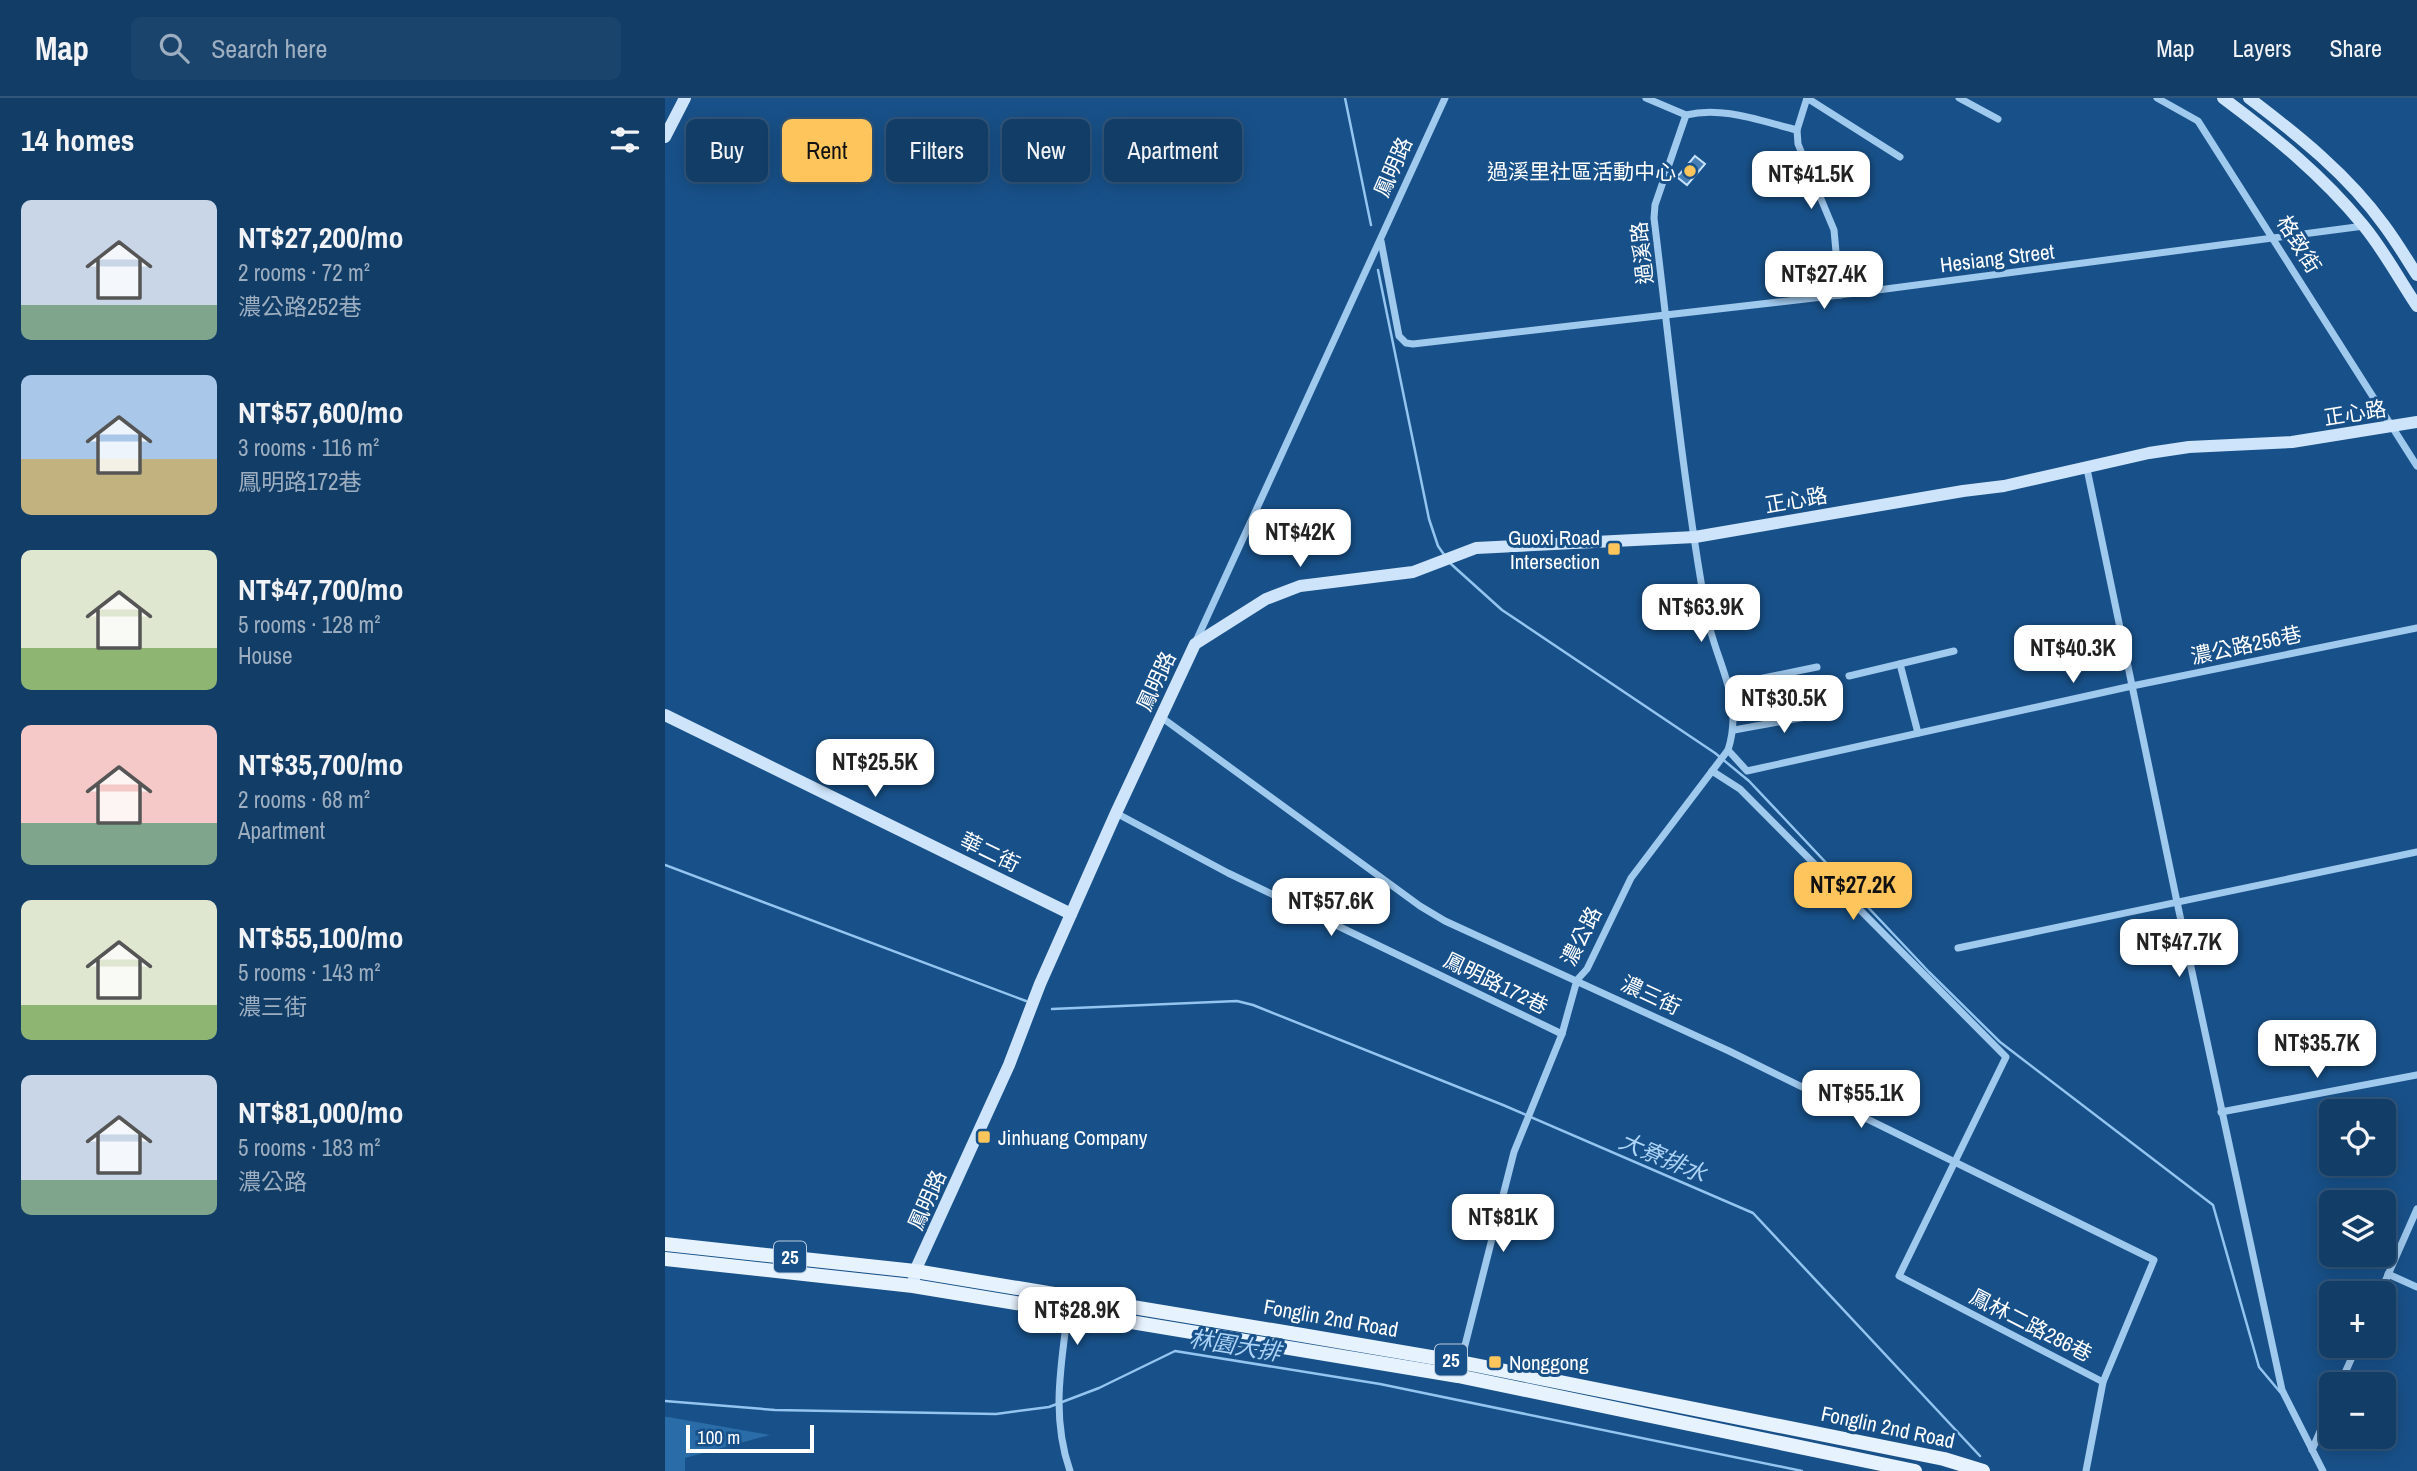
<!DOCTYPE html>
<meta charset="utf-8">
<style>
:root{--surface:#123d67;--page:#1b446d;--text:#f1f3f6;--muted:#9caec0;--line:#31567b;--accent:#ffc55d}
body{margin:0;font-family:"Archivo Narrow","Noto Sans TC",sans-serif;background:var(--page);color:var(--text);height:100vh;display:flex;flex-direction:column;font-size:26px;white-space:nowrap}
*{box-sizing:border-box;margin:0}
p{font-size:23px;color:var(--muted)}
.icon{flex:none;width:38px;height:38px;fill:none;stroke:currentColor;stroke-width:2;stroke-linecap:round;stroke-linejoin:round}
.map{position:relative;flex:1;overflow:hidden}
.sheet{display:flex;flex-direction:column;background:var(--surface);width:665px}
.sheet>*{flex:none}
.hud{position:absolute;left:21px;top:21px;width:665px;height:63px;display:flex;gap:14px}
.controls{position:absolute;left:1654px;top:1001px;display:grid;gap:14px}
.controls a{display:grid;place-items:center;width:77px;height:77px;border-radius:10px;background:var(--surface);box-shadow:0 4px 18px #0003,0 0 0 2px var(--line);font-size:35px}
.scale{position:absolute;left:21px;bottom:18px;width:128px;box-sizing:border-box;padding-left:7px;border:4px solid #fff;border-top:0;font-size:19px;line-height:24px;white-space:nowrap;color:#fff;-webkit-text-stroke:5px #185189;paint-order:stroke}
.price{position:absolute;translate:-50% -60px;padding:0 16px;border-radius:14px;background:#fff;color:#222;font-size:23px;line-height:46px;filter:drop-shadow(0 2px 4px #0008)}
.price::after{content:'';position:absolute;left:50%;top:42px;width:21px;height:16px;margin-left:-10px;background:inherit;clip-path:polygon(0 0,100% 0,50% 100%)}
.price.selected{background:var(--accent);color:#111}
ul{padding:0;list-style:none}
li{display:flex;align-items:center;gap:21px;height:175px;padding:0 21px}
li span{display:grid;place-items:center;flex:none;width:196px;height:140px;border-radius:10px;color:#555}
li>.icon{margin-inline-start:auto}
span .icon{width:84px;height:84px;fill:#fffc;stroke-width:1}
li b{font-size:30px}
h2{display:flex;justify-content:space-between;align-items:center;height:84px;padding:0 21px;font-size:30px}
.chip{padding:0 24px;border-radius:10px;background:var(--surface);box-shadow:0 4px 18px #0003,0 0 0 2px var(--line);font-size:24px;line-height:63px}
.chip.selected{background:var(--accent);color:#111}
header{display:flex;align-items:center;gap:42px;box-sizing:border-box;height:98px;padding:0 35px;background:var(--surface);border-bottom:2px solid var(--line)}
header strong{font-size:33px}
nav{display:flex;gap:38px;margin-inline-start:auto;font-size:24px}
.search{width:490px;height:63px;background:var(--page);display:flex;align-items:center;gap:18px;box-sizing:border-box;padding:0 24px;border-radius:10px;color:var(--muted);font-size:26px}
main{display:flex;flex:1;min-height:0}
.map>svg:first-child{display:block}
</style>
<header>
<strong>Map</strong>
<div class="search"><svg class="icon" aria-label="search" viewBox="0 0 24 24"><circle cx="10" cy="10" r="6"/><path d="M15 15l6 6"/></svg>Search here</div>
<nav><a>Map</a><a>Layers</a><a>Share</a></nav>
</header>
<main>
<section class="sheet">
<h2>14 homes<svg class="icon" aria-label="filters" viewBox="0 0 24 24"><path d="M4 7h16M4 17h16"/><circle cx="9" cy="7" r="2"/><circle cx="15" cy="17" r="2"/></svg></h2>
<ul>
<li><span style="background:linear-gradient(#c9d6e8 75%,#7fa58c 0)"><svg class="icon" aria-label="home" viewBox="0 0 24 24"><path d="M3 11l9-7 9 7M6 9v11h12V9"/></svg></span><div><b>NT$27,200/mo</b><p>2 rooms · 72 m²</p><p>濃公路252巷</p></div></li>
<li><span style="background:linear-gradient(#a9c7e8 60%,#c2b280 0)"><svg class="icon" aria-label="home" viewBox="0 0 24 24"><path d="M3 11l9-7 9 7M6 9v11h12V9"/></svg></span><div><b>NT$57,600/mo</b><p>3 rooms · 116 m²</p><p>鳳明路172巷</p></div></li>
<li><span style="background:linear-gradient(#dfe7d0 70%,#8fb573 0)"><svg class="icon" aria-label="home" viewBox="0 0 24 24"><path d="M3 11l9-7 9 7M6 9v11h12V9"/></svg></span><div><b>NT$47,700/mo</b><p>5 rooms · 128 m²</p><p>House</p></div></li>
<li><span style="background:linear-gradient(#f6c9c9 70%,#7fa58c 0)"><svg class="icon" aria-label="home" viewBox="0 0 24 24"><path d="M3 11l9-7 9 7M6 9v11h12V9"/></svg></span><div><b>NT$35,700/mo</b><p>2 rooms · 68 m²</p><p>Apartment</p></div></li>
<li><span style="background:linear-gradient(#dfe7d0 75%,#8fb573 0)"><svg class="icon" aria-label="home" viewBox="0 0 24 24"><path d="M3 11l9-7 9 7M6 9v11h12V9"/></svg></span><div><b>NT$55,100/mo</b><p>5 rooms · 143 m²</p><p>濃三街</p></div></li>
<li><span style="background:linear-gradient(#c9d6e8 75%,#7fa58c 0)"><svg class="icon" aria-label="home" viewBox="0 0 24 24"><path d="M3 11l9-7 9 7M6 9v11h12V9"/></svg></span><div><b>NT$81,000/mo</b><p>5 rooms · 183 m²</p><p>濃公路</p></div></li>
</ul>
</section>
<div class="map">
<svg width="1752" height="1373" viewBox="0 0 1752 1373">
<rect width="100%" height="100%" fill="#185189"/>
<!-- green -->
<path fill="#2a6ca8" d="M0 1319H3L105 1337 20 1360V1373H0Z"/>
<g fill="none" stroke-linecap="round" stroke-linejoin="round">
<!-- stream -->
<g stroke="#93c5f0" stroke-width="2.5">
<path d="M680 0 706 127"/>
<path d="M713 172 764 421 773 448 780 458"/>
<path d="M786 466 837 512 1050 655 1084 683 1264 874 1335 944 1548 1107 1594 1269 1615 1294"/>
<path d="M0 767 361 903"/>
<path d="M387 911 572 903 588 907 838 1007 1088 1115 1315 1358"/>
<path d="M0 1303 110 1312 331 1316 384 1309 434 1290 510 1253 715 1286 1137 1373"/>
</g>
</g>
<!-- building -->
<path fill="#447eb4" stroke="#c6e1fa" stroke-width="2" d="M1030 58 1040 66 1022 87 1012 79Z"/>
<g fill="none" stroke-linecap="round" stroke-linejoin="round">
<!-- street -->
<g stroke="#a0c9ee" stroke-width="7">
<path d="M981 0 1021 17"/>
<path d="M1142 0 1235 59"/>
<path d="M1294 0 1333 21"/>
<path d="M1492 0 1533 23 1752 368"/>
<path d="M1132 32 1133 46 1169 132 1175 197"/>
<path d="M716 143 734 238 741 245 748 246 1175 197 1699 128"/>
<path d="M1422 371 1512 804 1617 1292 1658 1373"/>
<path d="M531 543 780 0"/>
<path d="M1235 566 1253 635"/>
<path d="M1184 578 1289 553"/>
<path d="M1064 587 1152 569"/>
<path d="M496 619 755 808 780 823 1064 953 1489 1162 1438 1284"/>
<path d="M1069 632 1163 615"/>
<path d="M1063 652 1082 673 1467 588 1752 530"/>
<path d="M1047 673 1075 691 1341 959 1234 1178 1438 1284 1421 1373"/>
<path d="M451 715 563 775 897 936"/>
<path d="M1293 850 1752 754"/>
<path d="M1556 1014 1752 977"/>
<path d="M1723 1176 1752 1189"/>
<path d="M1715 1195 1752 1111"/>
<path d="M403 1212C396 1268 386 1318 405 1373"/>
<path d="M795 1267 849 1054 897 936 912 882 922 871 966 780 1063 652C1080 599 1049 563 1041 513 1018 383 1005 251 989 120L990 107 1021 17C1058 8 1095 23 1132 32L1142 0"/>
<path d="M1675 1286 1692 1248"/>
<path d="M1647 1352 1666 1308"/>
</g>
<!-- secondary -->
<g stroke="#cde4fa" stroke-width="12">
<path d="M1558 0C1609 38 1657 77 1698 127 1718 151 1734 181 1752 208"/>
<path d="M1584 0C1633 37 1683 77 1719 127 1731 143 1741 160 1752 177"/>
<path d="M0 39 20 0"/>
<path d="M0 617 406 816"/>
<path d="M249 1182 250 1173 344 967 375 886 451 715 530 546 601 501 635 488 748 474 811 450 1030 439 1298 393 1339 388 1484 355 1524 349 1627 344 1752 324"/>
</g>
<!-- primary -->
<g stroke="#e7f2ff" stroke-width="14">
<path d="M0 1146 250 1173 637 1237 795 1264 1279 1361 1318 1373"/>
<path d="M0 1161 248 1188 793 1278 1250 1373"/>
</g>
</g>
<!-- markers -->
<g fill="#ffc55d" stroke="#185189" stroke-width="2.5">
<circle cx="1025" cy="73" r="7"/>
<rect x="942" y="444" width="14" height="14" rx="3.5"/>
<rect x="312" y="1032" width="14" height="14" rx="3.5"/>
<rect x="823" y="1257" width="14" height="14" rx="3.5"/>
</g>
<g text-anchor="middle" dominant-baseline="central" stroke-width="6" stroke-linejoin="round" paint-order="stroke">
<!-- shield labels -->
<g fill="#185189" stroke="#bacbdc" stroke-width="2">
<rect x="109" y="1143.5" width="32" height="31" rx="5"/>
<rect x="770" y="1246.5" width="32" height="31" rx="5"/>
</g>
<g font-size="19" font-weight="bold" fill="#fff">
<text x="125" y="1159">25</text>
<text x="786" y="1262">25</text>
</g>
<!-- street labels -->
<g font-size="21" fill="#fff" stroke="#185189">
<text transform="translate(728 69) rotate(-66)">鳳明路</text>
<text transform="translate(1634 146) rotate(58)">格致街</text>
<text transform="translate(977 155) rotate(-96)">過溪路</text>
<text transform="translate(1332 160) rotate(-7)">Hesiang Street</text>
<text transform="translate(1690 315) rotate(-9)">正心路</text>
<text transform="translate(1131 402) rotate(-10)">正心路</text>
<text transform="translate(1581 547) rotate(-12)">濃公路256巷</text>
<text transform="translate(491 583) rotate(-65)">鳳明路</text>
<text transform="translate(325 754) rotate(26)">華二街</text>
<text transform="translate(916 838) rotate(-63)">濃公路</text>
<text transform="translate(831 885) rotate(26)">鳳明路172巷</text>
<text transform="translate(986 897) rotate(25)">濃三街</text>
<text transform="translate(262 1102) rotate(-66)">鳳明路</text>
<text transform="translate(666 1220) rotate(10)">Fonglin 2nd Road</text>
<text transform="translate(1366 1227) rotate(27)">鳳林二路286巷</text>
<text transform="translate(1223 1329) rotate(12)">Fonglin 2nd Road</text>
</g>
<!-- poi labels -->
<g font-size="21" fill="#fff" stroke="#185189" text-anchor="end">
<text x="1011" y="73">過溪里社區活動中心</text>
<text x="935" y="439">Guoxi Road<tspan x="935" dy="24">Intersection</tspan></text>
<text x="333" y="1039" text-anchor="start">Jinhuang Company</text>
<text x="844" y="1264" text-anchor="start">Nonggong</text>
</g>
<!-- water labels -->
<g font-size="23" font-style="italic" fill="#acd3f5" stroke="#185189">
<text transform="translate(998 1059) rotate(23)">大寮排水</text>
<text transform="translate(570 1247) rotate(9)">林園大排</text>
</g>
</g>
</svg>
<div class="controls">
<a><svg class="icon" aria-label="locate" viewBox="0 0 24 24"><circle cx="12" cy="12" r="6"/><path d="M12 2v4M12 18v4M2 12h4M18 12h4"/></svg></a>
<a><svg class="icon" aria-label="layers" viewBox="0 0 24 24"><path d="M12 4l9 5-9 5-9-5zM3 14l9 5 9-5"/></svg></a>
<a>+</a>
<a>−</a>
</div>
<div class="scale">100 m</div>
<b class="price" style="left:1146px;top:113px">NT$41.5K</b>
<b class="price" style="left:1159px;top:213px">NT$27.4K</b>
<b class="price" style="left:635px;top:471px">NT$42K</b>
<b class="price" style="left:1036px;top:546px">NT$63.9K</b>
<b class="price" style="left:1408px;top:587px">NT$40.3K</b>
<b class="price" style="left:1119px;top:637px">NT$30.5K</b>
<b class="price" style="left:210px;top:701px">NT$25.5K</b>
<b class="price selected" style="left:1188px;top:824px">NT$27.2K</b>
<b class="price" style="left:666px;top:840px">NT$57.6K</b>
<b class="price" style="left:1514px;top:881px">NT$47.7K</b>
<b class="price" style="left:1652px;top:982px">NT$35.7K</b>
<b class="price" style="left:1196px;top:1032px">NT$55.1K</b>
<b class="price" style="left:838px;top:1156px">NT$81K</b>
<b class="price" style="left:412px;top:1249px">NT$28.9K</b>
<div class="hud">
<a class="chip">Buy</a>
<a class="chip selected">Rent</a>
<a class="chip">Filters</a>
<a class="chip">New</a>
<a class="chip">Apartment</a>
</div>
</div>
</main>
